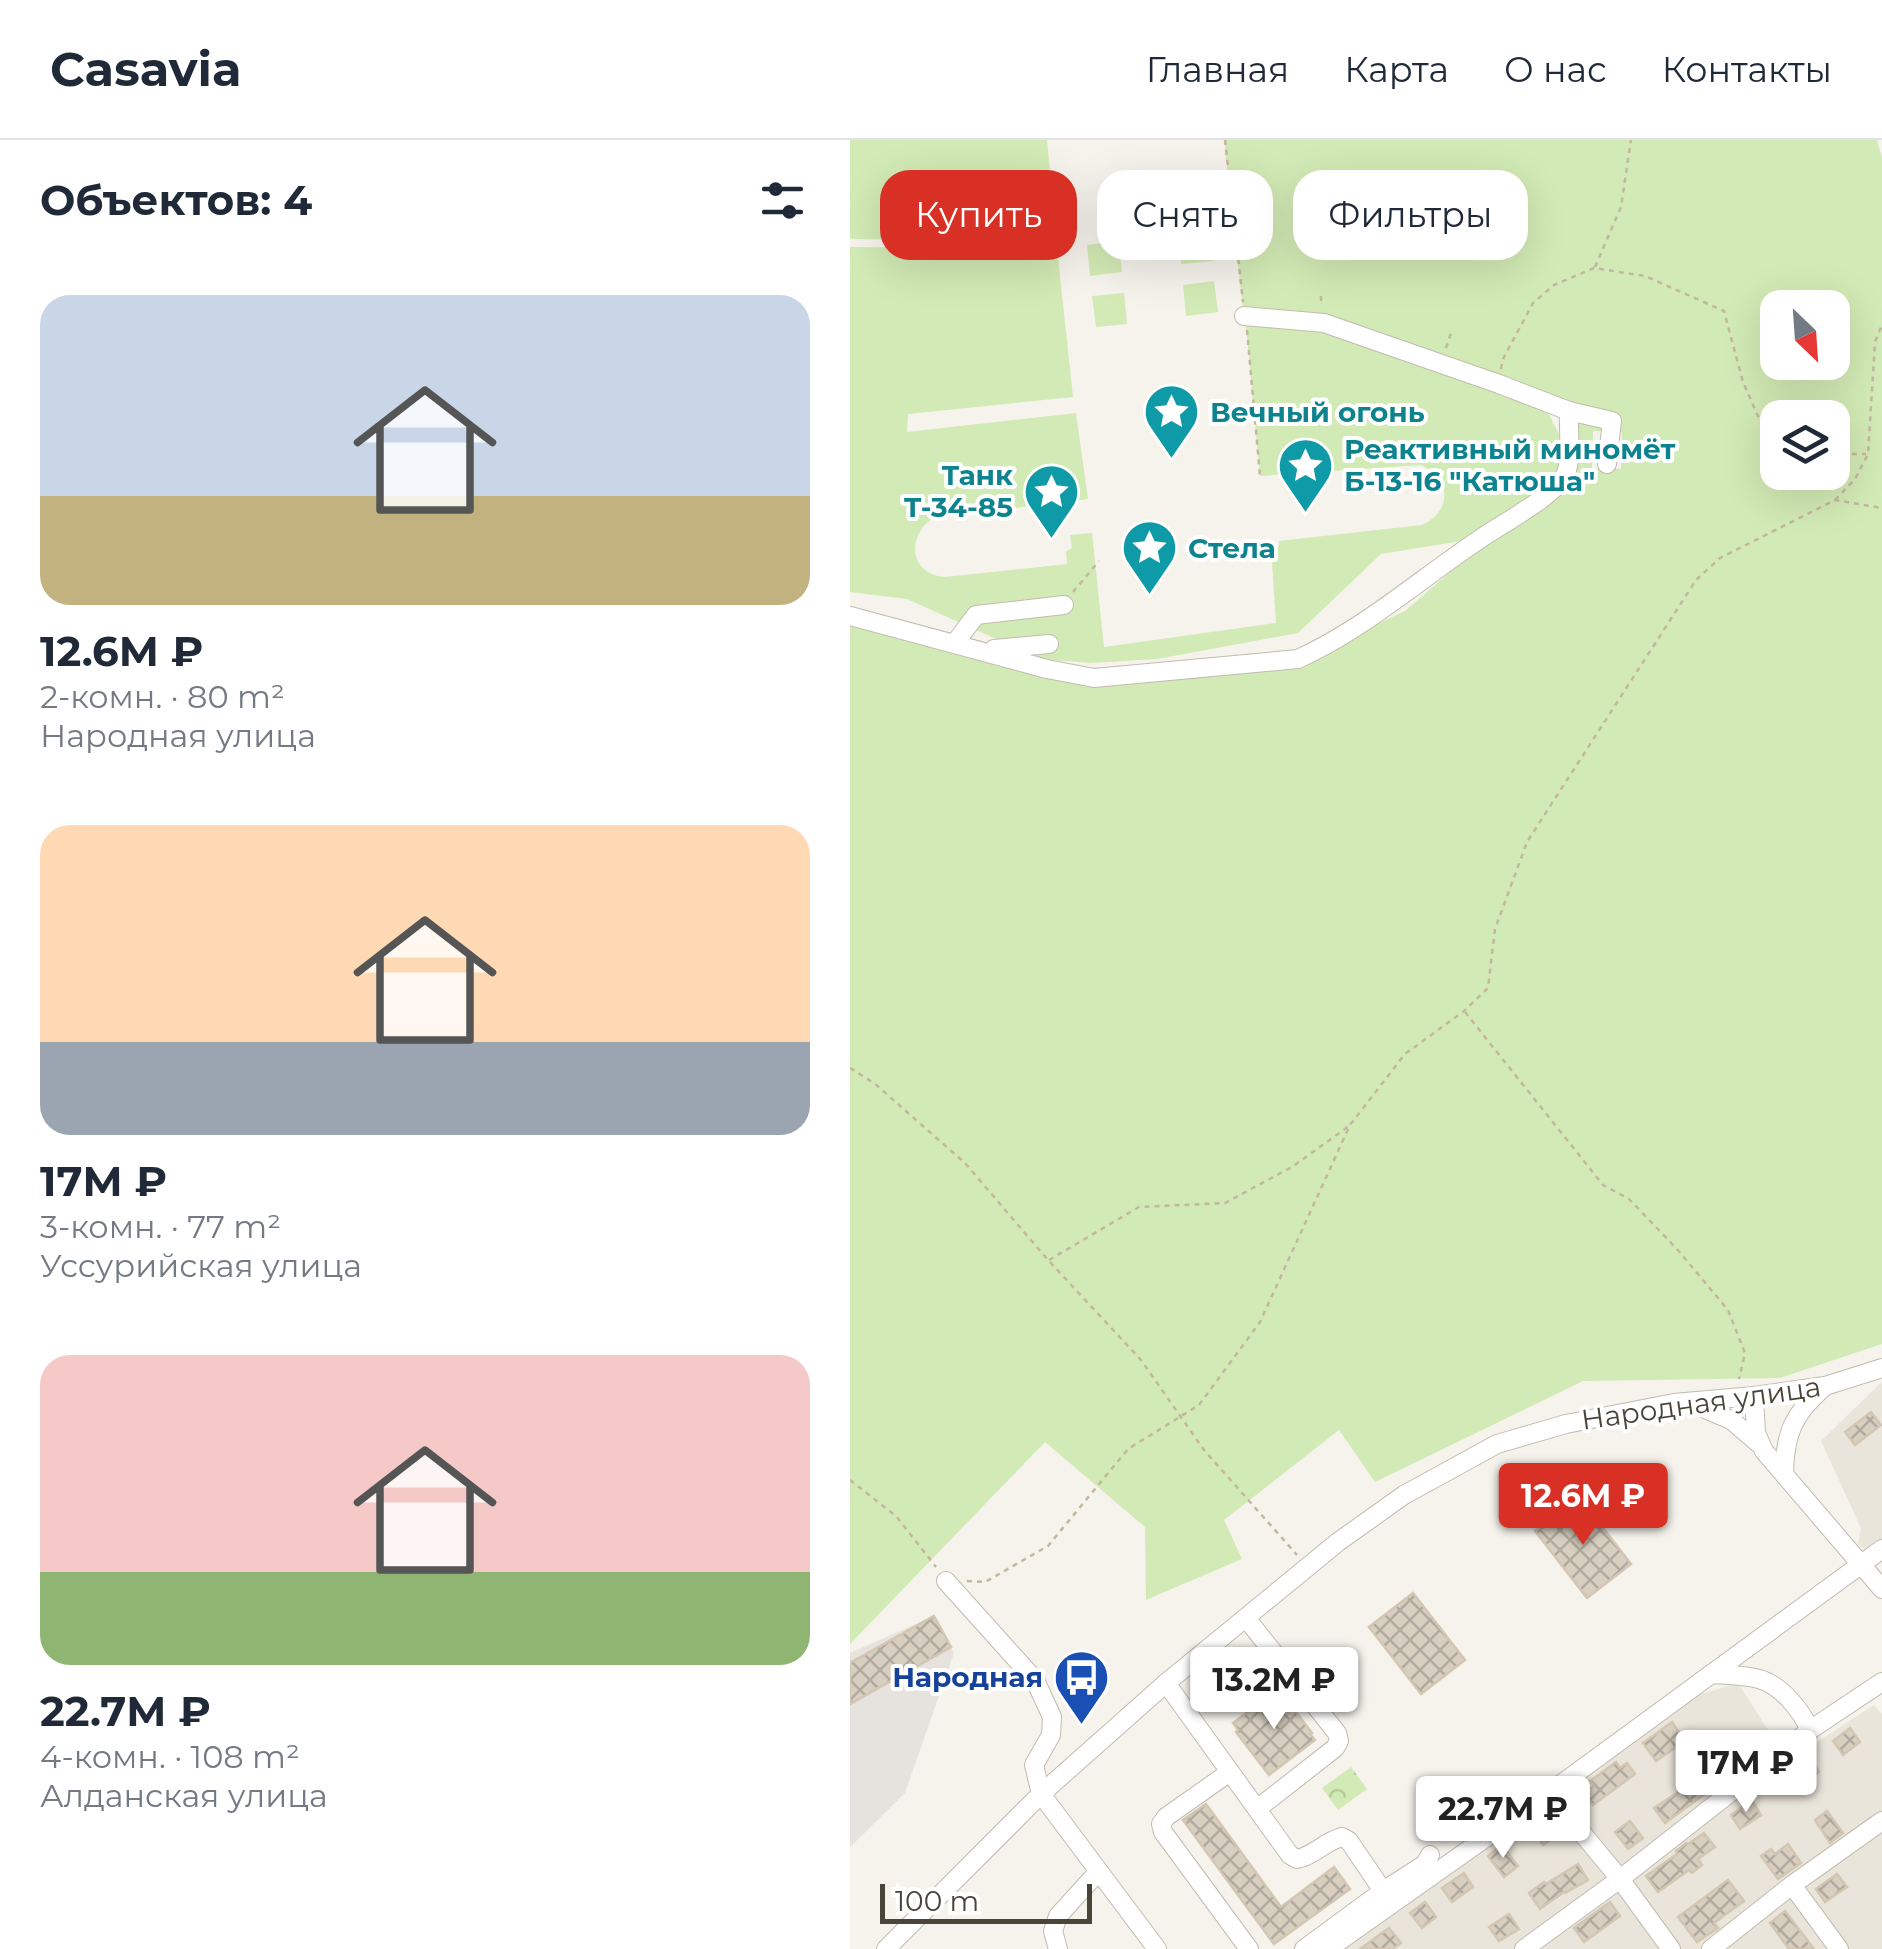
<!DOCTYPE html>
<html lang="ru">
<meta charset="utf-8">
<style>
:root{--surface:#fff;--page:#f2f2f3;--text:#1f2937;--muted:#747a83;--line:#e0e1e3;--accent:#d93025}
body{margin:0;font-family:Montserrat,sans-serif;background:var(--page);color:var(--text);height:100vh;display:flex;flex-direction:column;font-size:38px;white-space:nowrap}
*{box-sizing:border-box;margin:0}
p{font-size:32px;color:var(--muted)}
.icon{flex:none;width:55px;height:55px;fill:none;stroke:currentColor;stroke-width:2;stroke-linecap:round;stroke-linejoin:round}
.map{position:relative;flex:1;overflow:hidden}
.details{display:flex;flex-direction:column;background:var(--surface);width:850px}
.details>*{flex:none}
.banner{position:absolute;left:30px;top:30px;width:850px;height:90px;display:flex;gap:20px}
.needle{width:65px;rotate:155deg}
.tools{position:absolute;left:910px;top:150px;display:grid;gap:20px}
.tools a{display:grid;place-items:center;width:90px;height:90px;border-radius:20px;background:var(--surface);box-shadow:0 10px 40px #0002;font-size:50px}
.scale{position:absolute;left:30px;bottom:25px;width:212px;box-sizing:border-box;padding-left:10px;border:5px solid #4b4439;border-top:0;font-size:28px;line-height:35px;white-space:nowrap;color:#4b4439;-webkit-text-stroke:8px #fff;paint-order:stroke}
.price{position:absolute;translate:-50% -85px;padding:0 22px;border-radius:10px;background:#fff;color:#222;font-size:32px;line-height:65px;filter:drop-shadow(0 2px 5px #0008)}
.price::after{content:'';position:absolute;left:50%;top:60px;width:30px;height:22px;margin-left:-15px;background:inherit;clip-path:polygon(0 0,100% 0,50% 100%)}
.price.on{background:var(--accent);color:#fff}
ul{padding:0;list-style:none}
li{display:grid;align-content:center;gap:20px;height:530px;padding:0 40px}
li span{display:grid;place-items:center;height:310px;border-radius:30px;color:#555}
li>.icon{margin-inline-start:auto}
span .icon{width:180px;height:180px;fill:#fffc;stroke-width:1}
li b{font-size:42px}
h2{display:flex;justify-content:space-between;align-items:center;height:120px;padding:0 40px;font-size:42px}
.tag{padding:0 35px;border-radius:30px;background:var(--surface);box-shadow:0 10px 40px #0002;font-size:35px;line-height:90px}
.tag.on{background:var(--accent);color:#fff}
header{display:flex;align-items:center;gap:60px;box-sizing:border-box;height:140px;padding:0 50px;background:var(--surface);border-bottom:2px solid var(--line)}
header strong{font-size:48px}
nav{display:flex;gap:55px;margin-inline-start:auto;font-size:35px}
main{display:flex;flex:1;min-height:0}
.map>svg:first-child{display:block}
</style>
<header>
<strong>Casavia</strong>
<nav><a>Главная</a><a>Карта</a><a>О нас</a><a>Контакты</a></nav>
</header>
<main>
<section class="details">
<h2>Объектов: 4<svg class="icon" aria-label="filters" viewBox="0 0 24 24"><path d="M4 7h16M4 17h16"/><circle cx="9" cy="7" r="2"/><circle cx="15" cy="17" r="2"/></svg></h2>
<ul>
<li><span style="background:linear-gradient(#c9d6e8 65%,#c2b280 0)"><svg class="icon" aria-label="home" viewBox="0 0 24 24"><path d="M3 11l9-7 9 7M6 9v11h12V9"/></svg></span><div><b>12.6M ₽</b><p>2-комн. · 80 m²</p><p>Народная улица</p></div></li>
<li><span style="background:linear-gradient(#ffd9b3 70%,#9aa5b1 0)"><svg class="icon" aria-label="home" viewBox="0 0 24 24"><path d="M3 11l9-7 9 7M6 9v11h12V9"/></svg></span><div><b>17M ₽</b><p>3-комн. · 77 m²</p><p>Уссурийская улица</p></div></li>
<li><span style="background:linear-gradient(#f6c9c9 70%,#8fb573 0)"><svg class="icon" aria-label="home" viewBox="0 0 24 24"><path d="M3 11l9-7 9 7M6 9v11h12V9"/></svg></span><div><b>22.7M ₽</b><p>4-комн. · 108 m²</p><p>Алданская улица</p></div></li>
</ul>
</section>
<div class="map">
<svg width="1032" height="1809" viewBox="0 0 1032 1809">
<defs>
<pattern id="park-crowns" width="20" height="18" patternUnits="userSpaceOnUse" patternTransform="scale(2.5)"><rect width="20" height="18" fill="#d2eab5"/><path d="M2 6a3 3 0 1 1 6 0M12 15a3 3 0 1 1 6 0" fill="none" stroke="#b6ca9c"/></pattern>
<pattern id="building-cross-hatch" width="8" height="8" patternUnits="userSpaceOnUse" patternTransform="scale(2.5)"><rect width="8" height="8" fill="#d8cfc1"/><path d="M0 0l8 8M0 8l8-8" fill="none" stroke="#b1aa9e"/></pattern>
</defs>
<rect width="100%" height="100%" fill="#f6f3ec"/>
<!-- residential -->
<g fill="#eae5da">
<path d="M1032 1242V1423L1008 1404 1011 1388 971 1301Z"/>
<path d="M888 1543 938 1621 1024 1565 1032 1574V1809H478L845 1556Z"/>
</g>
<!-- industrial -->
<path fill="#e6e2dd" d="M84 1476 104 1513 55 1653 0 1707V1513Z"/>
<!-- grass -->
<g fill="#d2eab5" fill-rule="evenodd">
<path d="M0 0H197L207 101 0 99Z"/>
<path d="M374 0H1027L1032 18V1204L930 1238 733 1241 525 1342 489 1290 374 1380 392 1419 296 1460 295 1387 195 1302 0 1504V484L192 536 457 517 555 471 628 408 714 353 724 335 723 281 476 177 393 170ZM928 168H982V222H928ZM928 278H982V332H928ZM743 291 772 292 771 329 742 328Z"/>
<path d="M359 90 363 121 331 124 328 93Z"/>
<path d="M269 101 272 132 240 136 237 105Z"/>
<path d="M0 107 207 108 223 257 58 274 57 292 226 273 238 359 83 378C56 396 59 434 95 437L217 424 216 412 222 408 220 395 242 393 254 507 426 483 421 407 429 406V401L572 385C602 371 602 339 571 325L410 336 396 186 470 190 509 200 697 271 709 294 708 341 618 400 531 414 448 493 307 519 240 523 191 519 57 459 0 452Z"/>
<path d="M364 141 368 172 336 176 333 145Z"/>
<path d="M274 153 277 184 246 187 242 156Z"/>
</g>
<!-- park -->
<path fill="url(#park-crowns)" d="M501 1627 517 1649 488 1670 472 1648Z"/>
<!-- building -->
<g fill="url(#building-cross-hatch)" stroke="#d3c7b4" stroke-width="2.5">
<path d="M1021 1272 1031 1285 1005 1305 995 1292Z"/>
<path d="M729 1357 781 1424 737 1458 685 1391Z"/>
<path d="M563 1453 615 1520 571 1554 519 1487Z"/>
<path d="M84 1476 101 1507 0 1564V1523Z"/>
<path d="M427 1550 432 1557 434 1556 462 1593 460 1594 465 1600 419 1635 386 1592 388 1590 383 1583Z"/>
<path d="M822 1582 835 1601 806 1621 793 1603Z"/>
<path d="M1000 1588 1010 1602 993 1615 983 1601Z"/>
<path d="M960 1619 969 1632 939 1654 929 1640Z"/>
<path d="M766 1622 770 1628 777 1623 785 1634 743 1665 734 1653 744 1646 740 1641Z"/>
<path d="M861 1630 870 1643 815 1683 804 1668Z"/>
<path d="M902 1660 911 1675 890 1689 881 1675Z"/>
<path d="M356 1664 431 1767 484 1727 500 1749 424 1804 333 1680Z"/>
<path d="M977 1671 993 1693 980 1703 965 1680Z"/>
<path d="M692 1673 708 1695 693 1705 678 1683Z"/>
<path d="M780 1681 793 1698 778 1709 765 1692Z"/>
<path d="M854 1693 865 1707 848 1719 852 1725 842 1733 839 1730 808 1752 796 1736 827 1714 826 1711 836 1703 838 1704Z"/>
<path d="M938 1704 951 1723 928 1739 911 1716 921 1709 925 1714Z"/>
<path d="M652 1705 668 1726 654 1737 638 1716Z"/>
<path d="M728 1724 738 1740 715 1753 714 1752 690 1769 679 1753 694 1742 696 1744Z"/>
<path d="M614 1733 623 1747 602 1762 592 1748Z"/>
<path d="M987 1734 997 1747 975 1762 966 1749Z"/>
<path d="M878 1740 894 1761 864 1783 868 1788 847 1802 828 1777Z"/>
<path d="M575 1762 586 1777 572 1788 560 1773Z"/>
<path d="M760 1762 770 1776 734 1802 724 1788Z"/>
<path d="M935 1771 964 1809H939L920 1783Z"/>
<path d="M659 1774 669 1789 649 1801 639 1787Z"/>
<path d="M539 1788 551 1803 543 1809H510Z"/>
</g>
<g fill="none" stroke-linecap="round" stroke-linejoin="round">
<defs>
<g id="minor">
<path d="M394 176 474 183 649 244 719 271"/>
<path d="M0 476 197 529 244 538 448 519C514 489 570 439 630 399 651 384 706 356 716 333 722 319 718 287 719 271L762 281 757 324"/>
<path d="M105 503 126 475 214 465"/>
<path d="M144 509 199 504"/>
<path d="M904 1256 906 1293 914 1311 1032 1449"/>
<path d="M846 1265 881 1280 908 1303"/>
<path d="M934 1334C935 1294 943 1274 973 1248"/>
<path d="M96 1441 185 1540 202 1577 201 1595 184 1625 191 1654 307 1809"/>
<path d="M396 1478 487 1593 489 1601 485 1608 407 1669"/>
<path d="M861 1534C876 1535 894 1535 909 1539 931 1545 951 1570 960 1590"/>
<path d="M316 1543 440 1715 447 1719C464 1716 475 1701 492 1697L499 1701 533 1751 454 1809"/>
<path d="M380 1632 316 1677 311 1684 313 1692 399 1809"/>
<path d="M699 1653 770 1739 821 1809"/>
<path d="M942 1745 989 1809"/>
<path d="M533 1751 575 1724 580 1715"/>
<path d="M36 1809 191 1654 316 1543 488 1402 554 1355 647 1304 716 1284 824 1263 904 1256 975 1246 1032 1228"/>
<path d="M208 1809 203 1791 208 1776 248 1732"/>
<path d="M478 1809 699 1653 1032 1409"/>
<path d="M674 1809 770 1739 960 1590 1032 1542"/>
<path d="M861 1809 942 1745 1032 1681"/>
</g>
</defs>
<!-- minor casing -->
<use href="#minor" stroke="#c2bbae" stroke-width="20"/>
<!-- path -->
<g stroke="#c4b79f" stroke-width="2.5" stroke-dasharray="5 5" stroke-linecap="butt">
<path d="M375 0 393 162"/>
<path d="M745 127 771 67 781 0"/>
<path d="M471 156V166"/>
<path d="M397 190 410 336"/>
<path d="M596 208 601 193"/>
<path d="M651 229 653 219 683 163 704 145 744 128 795 136 874 171 893 242 911 283 928 290"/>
<path d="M982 314H1016"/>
<path d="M985 360 1005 339 1018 314 1025 202 1032 185"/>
<path d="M223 452 249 421"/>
<path d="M615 872 753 1045 779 1059 827 1109 878 1170 895 1213 889 1239"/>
<path d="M0 928 24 943 115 1023 198 1120 291 1220 354 1310 447 1415"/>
<path d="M199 1120 289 1067 375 1063 442 1027 499 986"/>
<path d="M0 1340 46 1376 86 1427"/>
<path d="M117 1441 135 1442 198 1406 278 1309 349 1265 410 1182 500 985 555 914 614 871 638 848 645 789 677 702 846 440 870 418 985 360 1032 368"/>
</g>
<!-- minor -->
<use href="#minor" stroke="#fff" stroke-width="18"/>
</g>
<!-- icons -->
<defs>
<symbol id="sight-pin" viewBox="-11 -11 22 30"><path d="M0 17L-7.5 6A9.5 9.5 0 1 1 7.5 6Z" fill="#0f9aa8" stroke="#fff"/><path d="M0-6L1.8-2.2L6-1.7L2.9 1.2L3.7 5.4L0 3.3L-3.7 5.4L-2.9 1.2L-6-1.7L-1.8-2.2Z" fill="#fff"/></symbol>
<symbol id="bus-pin" viewBox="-11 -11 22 30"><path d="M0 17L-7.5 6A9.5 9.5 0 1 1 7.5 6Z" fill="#1a4fb4" stroke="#fff"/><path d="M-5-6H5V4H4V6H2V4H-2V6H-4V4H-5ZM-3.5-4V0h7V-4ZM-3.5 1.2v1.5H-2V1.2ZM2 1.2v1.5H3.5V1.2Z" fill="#fff"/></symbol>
</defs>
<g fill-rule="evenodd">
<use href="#sight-pin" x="290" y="240" width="63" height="86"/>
<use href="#sight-pin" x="424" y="294" width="63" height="86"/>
<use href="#sight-pin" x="170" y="320" width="63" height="86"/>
<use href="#sight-pin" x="268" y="376" width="63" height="86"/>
<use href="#bus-pin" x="200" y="1506" width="63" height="86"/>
</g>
<g text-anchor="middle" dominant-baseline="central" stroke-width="8" stroke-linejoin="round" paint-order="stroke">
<!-- culture labels -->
<g font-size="28" font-weight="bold" fill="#0d838f" stroke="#fff" text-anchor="start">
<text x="360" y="272">Вечный огонь</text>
<text x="494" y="309">Реактивный миномёт<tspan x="494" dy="32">Б-13-16 "Катюша"</tspan></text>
<text x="163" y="335" text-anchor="end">Танк<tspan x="163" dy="32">Т-34-85</tspan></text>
<text x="338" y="408">Стела</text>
</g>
<!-- street labels -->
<g font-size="28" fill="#4b4439" stroke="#fff">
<text transform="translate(851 1263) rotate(-8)">Народная улица</text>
</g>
<!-- transit labels -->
<g font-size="28" font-weight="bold" fill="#164399" stroke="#fff" text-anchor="end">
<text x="193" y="1537">Народная</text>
</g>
</g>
</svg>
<div class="tools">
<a><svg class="needle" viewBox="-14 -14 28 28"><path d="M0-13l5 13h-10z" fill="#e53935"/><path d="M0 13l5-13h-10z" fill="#747a83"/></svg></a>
<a><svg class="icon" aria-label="layers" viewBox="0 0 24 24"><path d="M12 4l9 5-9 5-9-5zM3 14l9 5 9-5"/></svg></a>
</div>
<div class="scale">100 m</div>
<b class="price on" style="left:733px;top:1408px">12.6M ₽</b>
<b class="price" style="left:424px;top:1592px">13.2M ₽</b>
<b class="price" style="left:896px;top:1675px">17M ₽</b>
<b class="price" style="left:653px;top:1721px">22.7M ₽</b>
<div class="banner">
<a class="tag on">Купить</a>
<a class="tag">Снять</a>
<a class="tag">Фильтры</a>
</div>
</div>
</main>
